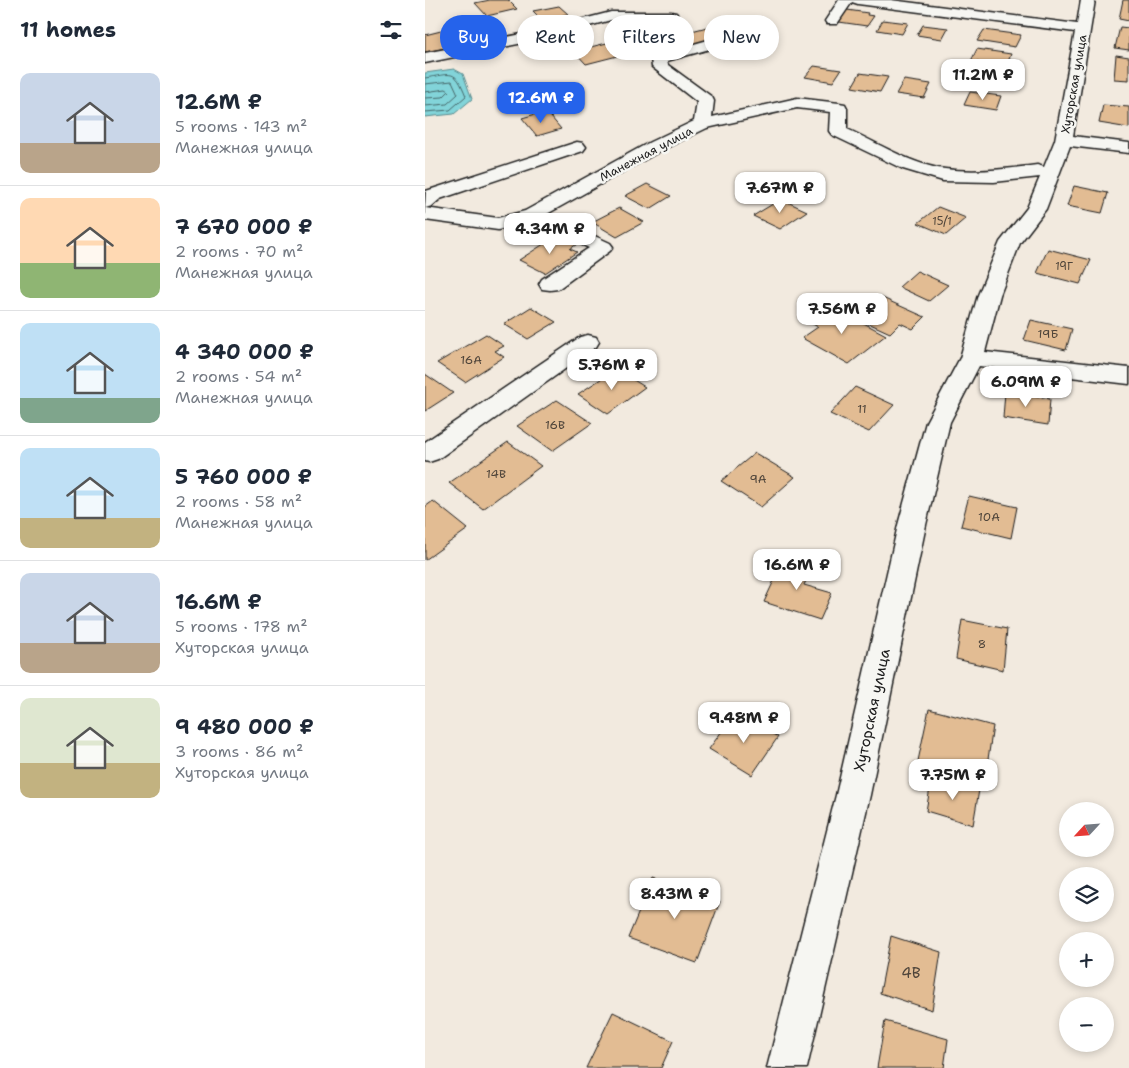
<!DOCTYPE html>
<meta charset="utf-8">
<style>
:root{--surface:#fff;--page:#f2f2f3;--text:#1f2937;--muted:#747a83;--line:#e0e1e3;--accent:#2563eb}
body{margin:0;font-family:"Shantell Sans",sans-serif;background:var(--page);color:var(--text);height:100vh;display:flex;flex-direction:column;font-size:19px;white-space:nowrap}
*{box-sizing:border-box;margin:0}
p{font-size:16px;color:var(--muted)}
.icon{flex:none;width:28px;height:28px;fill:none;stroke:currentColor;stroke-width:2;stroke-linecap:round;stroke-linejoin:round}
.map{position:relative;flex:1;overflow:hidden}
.panel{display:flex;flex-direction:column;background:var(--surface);width:425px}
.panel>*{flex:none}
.top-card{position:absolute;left:15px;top:15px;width:475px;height:45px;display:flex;gap:10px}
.needle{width:32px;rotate:244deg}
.controls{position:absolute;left:634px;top:802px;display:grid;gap:10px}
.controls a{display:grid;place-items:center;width:55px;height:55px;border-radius:50%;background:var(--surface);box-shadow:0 2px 8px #0003;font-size:25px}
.price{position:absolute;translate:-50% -42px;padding:0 11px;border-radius:10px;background:#fff;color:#222;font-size:16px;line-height:32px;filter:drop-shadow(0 1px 2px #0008)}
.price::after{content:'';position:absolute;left:50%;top:30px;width:15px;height:11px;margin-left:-8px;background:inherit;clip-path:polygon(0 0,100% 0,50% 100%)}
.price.active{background:var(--accent);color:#fff}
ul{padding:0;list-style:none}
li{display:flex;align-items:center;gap:15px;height:125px;padding:0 20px}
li+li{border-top:1px solid var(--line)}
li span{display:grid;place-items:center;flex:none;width:140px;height:100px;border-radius:10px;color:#555}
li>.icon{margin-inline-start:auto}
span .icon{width:60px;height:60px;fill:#fffc;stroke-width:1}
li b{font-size:21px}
h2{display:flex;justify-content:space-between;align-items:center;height:60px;padding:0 20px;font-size:21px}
.chip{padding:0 18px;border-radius:22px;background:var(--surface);box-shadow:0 2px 8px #0003;font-size:18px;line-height:45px}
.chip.active{background:var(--accent);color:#fff}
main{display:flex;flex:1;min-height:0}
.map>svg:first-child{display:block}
</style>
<main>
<section class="panel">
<h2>11 homes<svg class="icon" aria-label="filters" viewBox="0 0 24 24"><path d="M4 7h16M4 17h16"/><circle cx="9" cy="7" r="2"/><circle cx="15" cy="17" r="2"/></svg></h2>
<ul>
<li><span style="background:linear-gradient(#c9d6e8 70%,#b9a48a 0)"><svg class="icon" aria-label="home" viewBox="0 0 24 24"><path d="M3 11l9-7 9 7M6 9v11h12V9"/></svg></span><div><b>12.6M ₽</b><p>5 rooms · 143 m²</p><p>Манежная улица</p></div></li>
<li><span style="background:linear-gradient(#ffd9b3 65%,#8fb573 0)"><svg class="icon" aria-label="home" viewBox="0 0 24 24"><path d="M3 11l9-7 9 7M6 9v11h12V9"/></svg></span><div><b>7 670 000 ₽</b><p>2 rooms · 70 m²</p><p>Манежная улица</p></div></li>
<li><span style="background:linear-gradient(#bfe0f5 75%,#7fa58c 0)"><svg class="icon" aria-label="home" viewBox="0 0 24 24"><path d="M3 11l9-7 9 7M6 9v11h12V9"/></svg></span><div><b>4 340 000 ₽</b><p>2 rooms · 54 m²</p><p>Манежная улица</p></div></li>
<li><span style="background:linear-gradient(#bfe0f5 70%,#c2b280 0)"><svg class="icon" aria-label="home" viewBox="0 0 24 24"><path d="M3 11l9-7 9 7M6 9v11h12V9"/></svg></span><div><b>5 760 000 ₽</b><p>2 rooms · 58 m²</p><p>Манежная улица</p></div></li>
<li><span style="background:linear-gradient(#c9d6e8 70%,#b9a48a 0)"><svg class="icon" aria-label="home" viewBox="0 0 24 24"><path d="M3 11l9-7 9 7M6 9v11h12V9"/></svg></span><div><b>16.6M ₽</b><p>5 rooms · 178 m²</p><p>Хуторская улица</p></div></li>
<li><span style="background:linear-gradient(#dfe7d0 65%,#c2b280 0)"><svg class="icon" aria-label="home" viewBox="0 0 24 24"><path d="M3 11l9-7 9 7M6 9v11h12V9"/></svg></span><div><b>9 480 000 ₽</b><p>3 rooms · 86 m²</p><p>Хуторская улица</p></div></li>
</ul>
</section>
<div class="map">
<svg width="704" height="1068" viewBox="0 0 704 1068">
<rect width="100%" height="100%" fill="#f2eadf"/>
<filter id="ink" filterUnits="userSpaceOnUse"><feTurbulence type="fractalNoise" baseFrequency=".02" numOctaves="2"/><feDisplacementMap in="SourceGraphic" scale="10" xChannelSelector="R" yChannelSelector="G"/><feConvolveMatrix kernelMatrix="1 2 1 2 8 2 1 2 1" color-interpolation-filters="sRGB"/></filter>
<g filter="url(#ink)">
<!-- water -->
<path fill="#82d4d9" stroke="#598a8d" d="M29 69 38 74 47 99 29 114 0 117V73Z"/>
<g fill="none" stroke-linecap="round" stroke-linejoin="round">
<!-- shore -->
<g stroke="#456668" stroke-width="1">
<path d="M0 78C27 74 30 68 41 96L25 110 0 112"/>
<path d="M0 84 27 81 33 94 22 104 0 106"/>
<path d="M0 92 21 89 24 91 18 97 0 98"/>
</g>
</g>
<!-- building -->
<g fill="#e2bc93" stroke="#1c1c1c">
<path d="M65 0H83L92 9 62 16 50 3Z"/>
<path d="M698 0H704V21L694 19Z"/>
<path d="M134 6 143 14 117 20 108 11Z"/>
<path d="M422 10 443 13 442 15 449 16 442 26 414 22Z"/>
<path d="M63 20 76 35 47 41 43 37 32 39 24 29Z"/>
<path d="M458 20 483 23 477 34 452 30Z"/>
<path d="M234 23 242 29 209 37 201 31Z"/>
<path d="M294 24 307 33 264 45 251 35Z"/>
<path d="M498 25 523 28 517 39 492 35Z"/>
<path d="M695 27 704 28V50L690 48Z"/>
<path d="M559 30 596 35 590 47 552 41Z"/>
<path d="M16 31 27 47 0 52V35Z"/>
<path d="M186 42 200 54 161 64 149 51Z"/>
<path d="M552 49 586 54 581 67 546 61Z"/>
<path d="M691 55 704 57V80L689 79Z"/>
<path d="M389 66 416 70 408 82 380 77Z"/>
<path d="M556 70 583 74 577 87 549 82Z"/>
<path d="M435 73 463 77 455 92 427 87Z"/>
<path d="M479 80 506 84 499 98 471 94Z"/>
<path d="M545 92 576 96 571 110 539 105Z"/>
<path d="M678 105 704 107V128L674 123Z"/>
<path d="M121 111 136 129 112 136 97 118Z"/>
<path d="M222 184 246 196 225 209 200 196Z"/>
<path d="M649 186 683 193 677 213 642 206Z"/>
<path d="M356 199 382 211 355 229 328 216Z"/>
<path d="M513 207 541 218 521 235 493 223Z"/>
<path d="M194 208 219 222 192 237 167 222Z"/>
<path d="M128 238 133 241 138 238 152 244 145 249 152 252 120 273 94 260Z"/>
<path d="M623 249 666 260 655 284 612 273Z"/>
<path d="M492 271 523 285 504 301 474 287Z"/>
<path d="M453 296 500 317 488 329 475 323 465 333 430 317Z"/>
<path d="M407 306 461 335 424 364 377 338 393 327 384 322Z"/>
<path d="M106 307 131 322 103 339 79 324Z"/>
<path d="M606 320 647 329 641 350 599 340Z"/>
<path d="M61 334 79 346 70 351 79 357 40 382 12 363Z"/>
<path d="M191 369 220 387 183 414 153 394Z"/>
<path d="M0 374 28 393 0 411Z"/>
<path d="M430 387 469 405 444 432 405 414Z"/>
<path d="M580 392 625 399 623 425 578 418Z"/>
<path d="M132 400 167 423 127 451 92 426Z"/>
<path d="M83 442 116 466 58 509 24 483Z"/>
<path d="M330 453 370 477 336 507 296 481Z"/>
<path d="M544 496 592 507 586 538 536 526Z"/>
<path d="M8 501 43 529 0 560V507Z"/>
<path d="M360 557 388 566 379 585 407 593 395 620 339 602Z"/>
<path d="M537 620 582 629 578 670 531 659Z"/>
<path d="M504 709 568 726 560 779 493 761Z"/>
<path d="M310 713 353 737 327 775 284 749Z"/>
<path d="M507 777 554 790 548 825 501 811Z"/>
<path d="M228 878 295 901 272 963 203 938Z"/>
<path d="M466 936 516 952 507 1010 455 993Z"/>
<path d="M188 1012 248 1041 236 1068H161Z"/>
<path d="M460 1021 523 1039 519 1068H452Z"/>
</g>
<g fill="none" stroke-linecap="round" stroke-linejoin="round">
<defs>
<g id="minor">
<path d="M414 0H466L652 24 656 0H670L648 136 704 143V153L645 146 621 209 595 243 575 295 560 352 704 368V384L554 366 525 422 501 525 445 795 382 1068H342L411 795 473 525 501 422 535 358 553 295 575 242 602 208 615 177 569 182 518 181 478 169 407 135 404 131 405 112 372 108 282 128 237 150 122 214 185 243 188 247 185 251 133 289 125 290 117 289 114 284 117 279 164 248 105 221 73 230 0 220V208L73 218 100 211 225 142 269 121 272 102 227 67 226 58 228 55 236 53 227 45 247 26 242 20H186L113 40 0 63V53L112 31 186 12H246L251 13 262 26 244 44 251 49 308 33 313 35 316 38 313 41 242 61 243 65 287 97 289 101 287 117 372 98 414 103 420 104 422 108V129C451 142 489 166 520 169 551 173 582 169 612 165L619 167 630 140 650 32 433 4 427 2 412 24H402L400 21Z"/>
<path d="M152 142 158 143 161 147 158 151 15 199 7 206 0 208 1 191Z"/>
<path d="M163 335 171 337 174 342 171 347 13 459 4 462 0 461V442L155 337Z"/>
</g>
</defs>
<!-- minor casing -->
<use href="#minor" stroke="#1c1c1c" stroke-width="3"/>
<!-- minor -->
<use href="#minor" fill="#f6f6f2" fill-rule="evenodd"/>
</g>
</g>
<g text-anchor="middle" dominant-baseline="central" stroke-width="5" stroke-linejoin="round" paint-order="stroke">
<!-- far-number labels -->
<g font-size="11" fill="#4e443a">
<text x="517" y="221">15/1</text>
<text x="639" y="266">19Г</text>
</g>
<!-- far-street labels -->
<g font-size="12" fill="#1c1c1c" stroke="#f6f6f2">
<text transform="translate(649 84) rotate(-80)">Хуторская улица</text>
<text transform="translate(221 154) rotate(-28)">Манежная улица</text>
</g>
<!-- number labels -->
<g font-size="12" fill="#4e443a">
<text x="623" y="334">19Б</text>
<text x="46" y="360">16А</text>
<text x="437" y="409">11</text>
<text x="130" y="425">16В</text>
<text x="71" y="474">14В</text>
<text x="333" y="479">9А</text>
<text x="564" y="517">10А</text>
<text x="557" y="644">8</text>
</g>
<!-- street labels -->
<g font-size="15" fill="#1c1c1c" stroke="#f6f6f2">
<text transform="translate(447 710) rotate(-78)">Хуторская улица</text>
</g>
<!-- near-number labels -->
<g font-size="15" fill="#4e443a">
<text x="486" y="973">4В</text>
</g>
</g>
</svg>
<div class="controls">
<a><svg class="needle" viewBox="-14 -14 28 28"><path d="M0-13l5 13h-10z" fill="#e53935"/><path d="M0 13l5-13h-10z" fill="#747a83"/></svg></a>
<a><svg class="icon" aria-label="layers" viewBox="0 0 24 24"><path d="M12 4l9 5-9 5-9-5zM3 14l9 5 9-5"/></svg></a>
<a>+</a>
<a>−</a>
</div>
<b class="price" style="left:558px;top:101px">11.2M ₽</b>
<b class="price active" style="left:116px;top:124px">12.6M ₽</b>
<b class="price" style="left:355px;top:214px">7.67M ₽</b>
<b class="price" style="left:125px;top:255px">4.34M ₽</b>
<b class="price" style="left:417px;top:335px">7.56M ₽</b>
<b class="price" style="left:187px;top:391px">5.76M ₽</b>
<b class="price" style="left:601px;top:408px">6.09M ₽</b>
<b class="price" style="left:372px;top:591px">16.6M ₽</b>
<b class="price" style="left:319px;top:744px">9.48M ₽</b>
<b class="price" style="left:528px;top:801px">7.75M ₽</b>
<b class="price" style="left:250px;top:920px">8.43M ₽</b>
<div class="top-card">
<a class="chip active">Buy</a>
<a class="chip">Rent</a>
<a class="chip">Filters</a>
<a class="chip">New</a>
</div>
</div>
</main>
